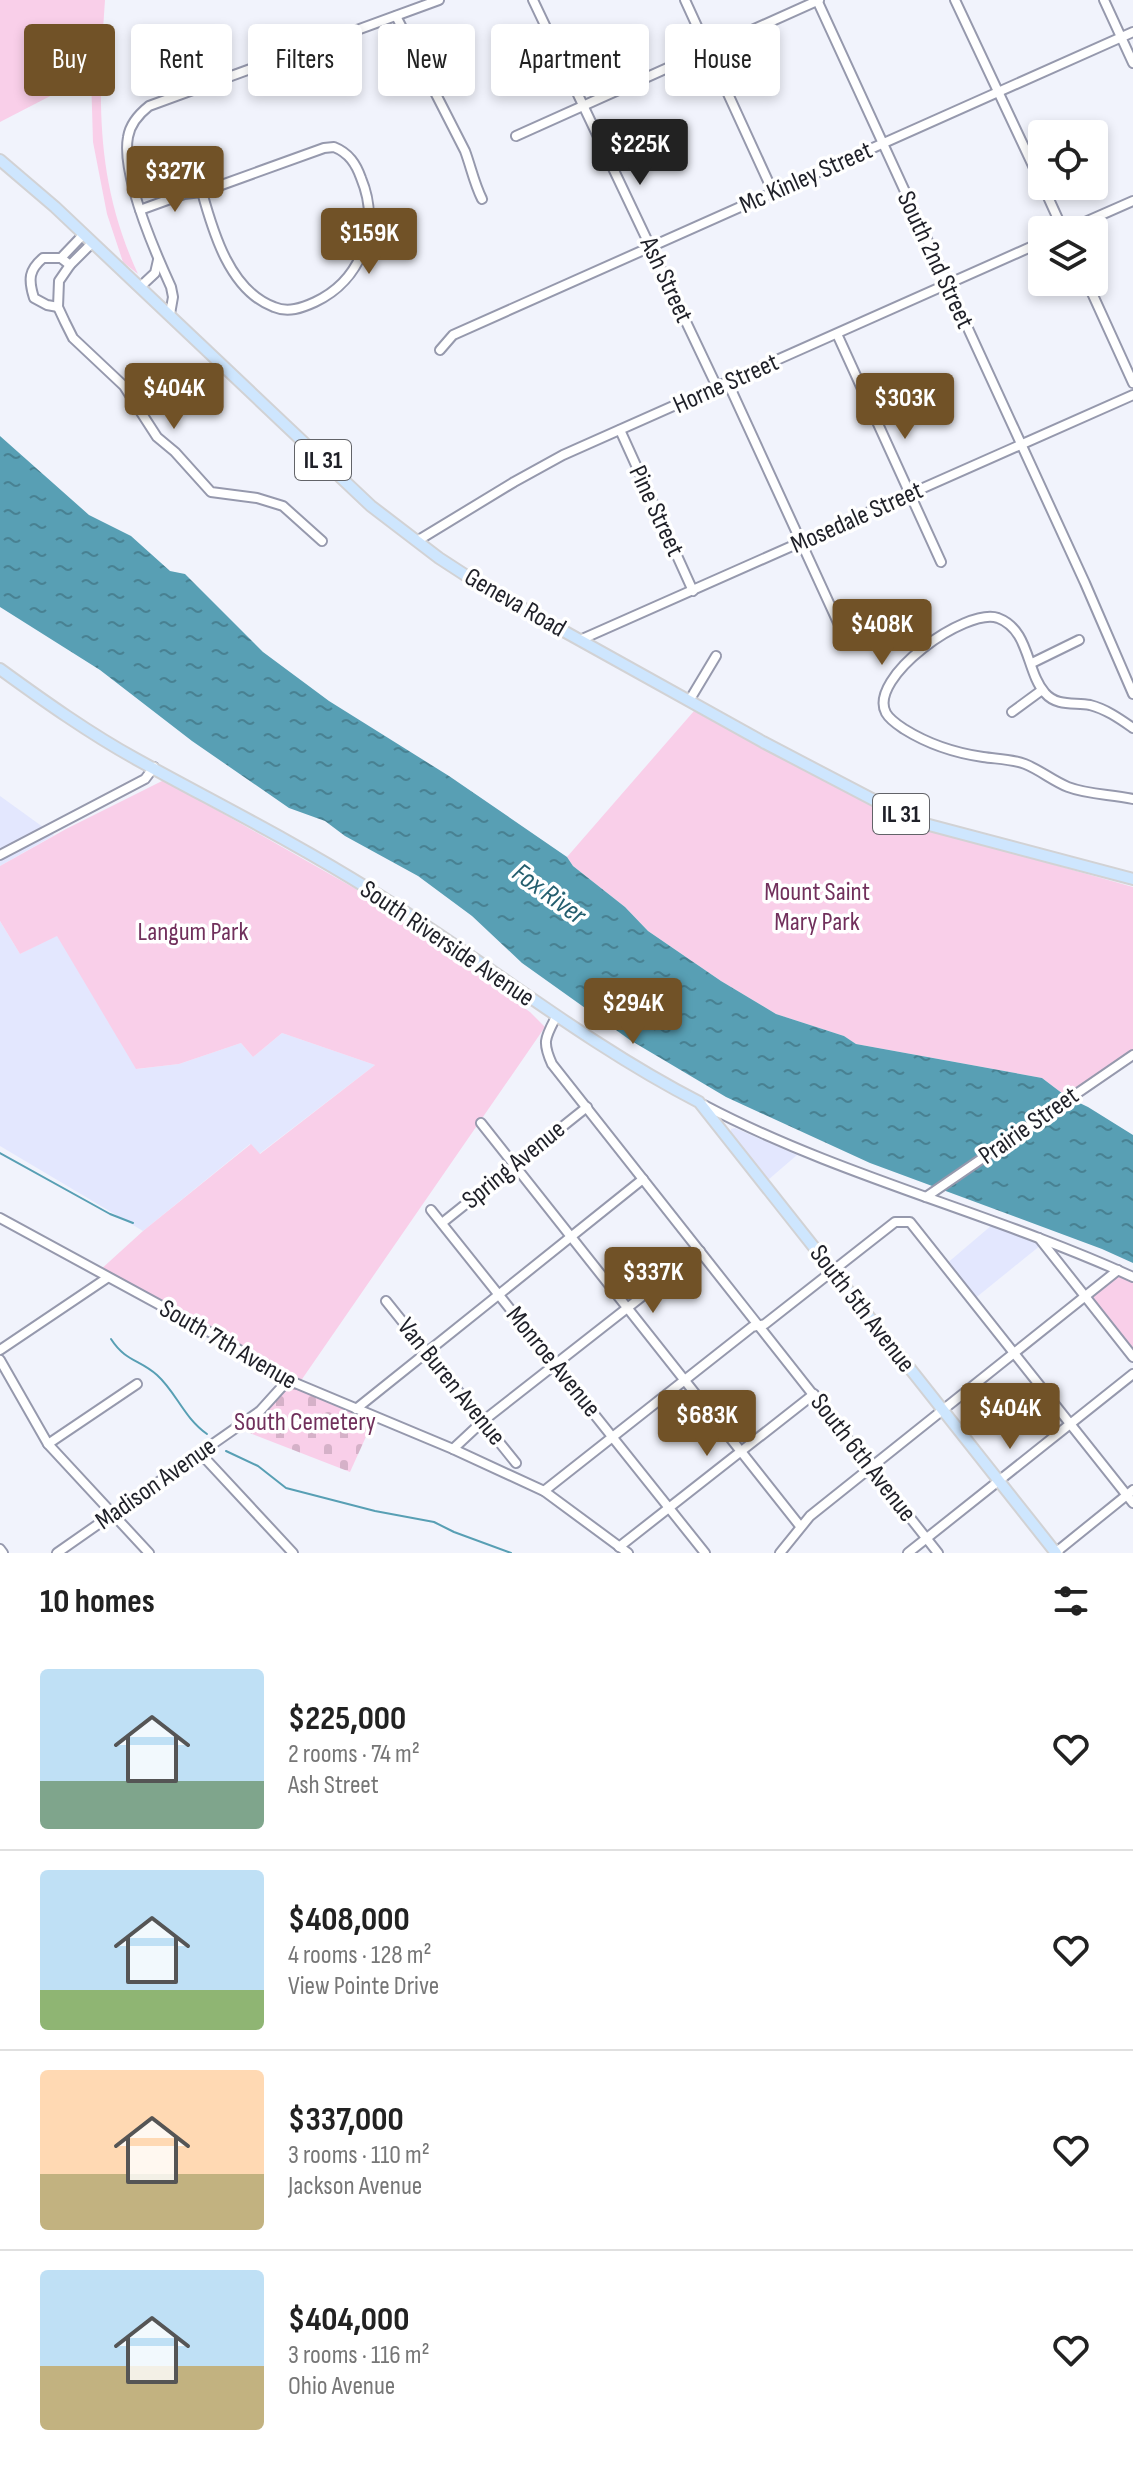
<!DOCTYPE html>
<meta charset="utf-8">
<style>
:root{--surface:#fff;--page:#f6f6f6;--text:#222;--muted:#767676;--line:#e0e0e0;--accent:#715227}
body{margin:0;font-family:"Sofia Sans Condensed",sans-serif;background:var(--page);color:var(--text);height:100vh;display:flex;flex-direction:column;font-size:30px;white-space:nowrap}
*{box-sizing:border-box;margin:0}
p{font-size:26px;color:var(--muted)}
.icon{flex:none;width:44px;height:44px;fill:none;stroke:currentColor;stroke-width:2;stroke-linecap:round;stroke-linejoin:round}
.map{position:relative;height:1553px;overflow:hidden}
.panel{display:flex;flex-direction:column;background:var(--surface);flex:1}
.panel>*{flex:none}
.hud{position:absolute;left:24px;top:24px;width:1086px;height:72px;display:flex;gap:16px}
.fabs{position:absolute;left:1028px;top:120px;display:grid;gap:16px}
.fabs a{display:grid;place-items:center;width:80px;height:80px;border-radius:8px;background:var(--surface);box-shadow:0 4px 12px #0003;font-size:40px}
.price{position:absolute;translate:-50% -68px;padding:0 18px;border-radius:8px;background:var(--accent);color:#fff;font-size:26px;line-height:52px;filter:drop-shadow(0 2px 4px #0008)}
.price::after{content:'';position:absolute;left:50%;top:48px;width:24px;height:18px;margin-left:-12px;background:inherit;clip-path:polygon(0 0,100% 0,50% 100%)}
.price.on{background:#222;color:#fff}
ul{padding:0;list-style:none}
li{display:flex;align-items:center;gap:24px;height:200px;padding:0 40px}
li+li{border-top:2px solid var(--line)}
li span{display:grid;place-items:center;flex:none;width:224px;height:160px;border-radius:8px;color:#555}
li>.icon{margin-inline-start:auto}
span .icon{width:96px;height:96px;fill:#fffc;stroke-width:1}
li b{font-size:34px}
h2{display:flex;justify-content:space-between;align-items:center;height:96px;padding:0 40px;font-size:34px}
.tag{padding:0 28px;border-radius:8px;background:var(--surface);box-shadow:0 4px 12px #0003;font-size:28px;line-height:72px}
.tag.on{background:var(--accent);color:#fff}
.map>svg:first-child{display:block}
</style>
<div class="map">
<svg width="1133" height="1553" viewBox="0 0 1133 1553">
<defs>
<pattern id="cemetery-stones" width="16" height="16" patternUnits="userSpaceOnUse" patternTransform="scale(2)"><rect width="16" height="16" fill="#f9cfe9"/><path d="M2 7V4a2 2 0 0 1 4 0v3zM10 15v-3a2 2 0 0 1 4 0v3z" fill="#d5b1c8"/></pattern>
<pattern id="water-ripples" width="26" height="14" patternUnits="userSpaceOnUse" patternTransform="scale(2)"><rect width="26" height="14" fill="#589fb4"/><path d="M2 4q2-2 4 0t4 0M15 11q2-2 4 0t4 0" fill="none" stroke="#488192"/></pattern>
</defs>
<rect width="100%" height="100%" fill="#f1f3fc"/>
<!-- built -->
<g fill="#e3e7fe">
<path d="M0 796 54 835 0 866Z"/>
<path d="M0 921 20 954 57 935 137 1069 179 1064 241 1043 253 1057 282 1033 375 1065 259 1154 250 1144 143 1231 0 1146Z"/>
<path d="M735 1128 797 1155 768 1180 731 1135V1129Z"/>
<path d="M992 1225 1037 1240 1041 1245 973 1300 945 1265Z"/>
</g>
<!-- cemetery -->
<path fill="url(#cemetery-stones)" d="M289 1382 374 1419 350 1472 239 1429Z"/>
<!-- green -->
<g fill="#f9cfe9">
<path d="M0 0H105C98 99 95 181 138 274L123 262 107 214 93 142 91 75 0 122Z"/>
<path d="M694 711 903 822 1133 887V1054L1067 1097 1042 1078 856 1044 844 1036 776 1014 721 981 648 931 625 907 573 866 567 857Z"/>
<path d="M164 780 363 893 530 1012 545 1027 298 1385 99 1271 143 1231 251 1144 260 1154 375 1065 282 1033 253 1057 241 1043 179 1064 136 1069 57 936 20 954 0 921V866L66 829Z"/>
<path d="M1119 1271 1133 1278V1355L1088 1297Z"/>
</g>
<!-- water -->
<path fill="url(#water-ripples)" d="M0 436 89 515 131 536 170 571 185 574 263 652 329 701 449 776 567 857 573 866 625 907 648 931 721 981 776 1014 844 1036 856 1044 1042 1078 1067 1097 1088 1107 1133 1135V1263L1102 1249 870 1163 726 1097 630 1040 522 963 472 916 418 876 345 836 325 821 289 808 192 741 100 670 0 607Z"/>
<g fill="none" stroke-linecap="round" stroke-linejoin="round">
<!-- stream -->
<g stroke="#589fb4" stroke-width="2">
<path d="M0 1153 110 1214 133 1223"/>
<path d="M111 1339C126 1362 139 1359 157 1375 176 1392 184 1418 207 1434"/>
<path d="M226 1451 258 1466 286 1488 375 1511 434 1522 454 1532 511 1553"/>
</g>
<defs>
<g id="minor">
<path d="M533 0 717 387"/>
<path d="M685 0 773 192"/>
<path d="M817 0 1085 583 1133 694"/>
<path d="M955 0 1042 185"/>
<path d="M1104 0 1133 63"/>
<path d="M396 16 465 151C471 167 474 183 482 199"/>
<path d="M516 136 819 0"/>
<path d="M334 147C349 153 356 164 361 178 381 226 362 280 315 302 302 308 288 313 274 307 230 291 213 232 202 192L324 148Z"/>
<path d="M1043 186 1063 230"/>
<path d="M140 210 184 194 202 192"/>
<path d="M1067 230 1133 201"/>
<path d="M91 244 70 265 59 281 58 307 65 322 73 338 124 386 157 437 175 452 211 492 257 498 283 506 322 541"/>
<path d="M61 258 83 235"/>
<path d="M1087 282 1133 383"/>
<path d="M140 287 155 273 158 260"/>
<path d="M58 307 47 305 34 298C28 279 29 270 43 258H61L70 265"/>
<path d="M170 314 173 297 171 287C155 252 121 174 128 137 130 124 139 114 149 106L439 0"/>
<path d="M837 334 941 562"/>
<path d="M440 350 453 335 1133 32"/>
<path d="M728 383 846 640"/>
<path d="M620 430 693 591"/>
<path d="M417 541 514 482 563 455 1042 242"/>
<path d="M580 640 1133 395"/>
<path d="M1032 663 1079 640"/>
<path d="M689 701 716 656"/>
<path d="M1012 712 1042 690"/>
<path d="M1133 728C1120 719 1106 709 1090 705 1075 702 1057 707 1045 693 1026 672 1030 630 998 618 966 607 867 678 886 713 890 720 898 725 904 729 928 744 955 753 983 757 997 759 1012 759 1025 764 1040 770 1053 781 1068 787 1089 795 1111 794 1133 799"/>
<path d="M0 855 145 779 154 767"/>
<path d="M556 1017C545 1038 542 1042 552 1064L938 1553"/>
<path d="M704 1105C841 1177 993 1213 1133 1277"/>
<path d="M481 1123 800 1526"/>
<path d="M926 1197 1133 1055"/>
<path d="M431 1210 705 1553"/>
<path d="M0 1218 215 1335 288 1380 453 1449 544 1491 628 1553"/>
<path d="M442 1223 587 1107"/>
<path d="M1039 1238 1133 1357"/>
<path d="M386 1301 516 1463"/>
<path d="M0 1350 107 1278"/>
<path d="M0 1360 48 1444 149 1553"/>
<path d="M356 1409 643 1179"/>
<path d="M48 1444 137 1384"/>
<path d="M453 1449 483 1421 700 1251"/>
<path d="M201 1454 293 1553"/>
<path d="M544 1491 752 1327 765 1324 895 1222H910L1133 1503"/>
<path d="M619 1547 814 1394"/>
<path d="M0 1549 3 1553"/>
<path d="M57 1553 260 1411 288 1380"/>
<path d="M780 1553 810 1516 1118 1270"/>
<path d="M908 1553 1133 1374"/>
<path d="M1055 1553 1133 1490"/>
</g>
<g id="major">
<path d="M0 160 55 207 371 506 439 558 479 584 763 742 914 821 1133 879"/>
<path d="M0 669C44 701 89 733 136 759 214 802 294 842 369 889 481 958 582 1042 699 1102L1056 1553"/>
</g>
</defs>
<!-- minor casing -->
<use href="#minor" stroke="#9699ad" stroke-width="12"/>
<!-- major casing -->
<use href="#major" stroke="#d2d2d4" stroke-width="14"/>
<!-- minor -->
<use href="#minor" stroke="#fff" stroke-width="8"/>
<!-- major -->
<use href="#major" stroke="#cee6fe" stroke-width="10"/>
</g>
<g text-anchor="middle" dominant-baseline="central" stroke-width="7" stroke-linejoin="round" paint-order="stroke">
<!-- shield labels -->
<g fill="#fff" stroke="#626368" stroke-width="2">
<rect x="295" y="440" width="56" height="40" rx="6"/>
<rect x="873" y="794" width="56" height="40" rx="6"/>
</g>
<g font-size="24" font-weight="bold" fill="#1f2028">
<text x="323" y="460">IL 31</text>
<text x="901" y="814">IL 31</text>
</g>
<!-- street labels -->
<g font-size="26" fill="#1f2028" stroke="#fff">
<text transform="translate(806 178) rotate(-24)">Mc Kinley Street</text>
<text transform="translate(935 260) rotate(65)">South 2nd Street</text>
<text transform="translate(666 280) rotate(65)">Ash Street</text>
<text transform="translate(726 384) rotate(-24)">Horne Street</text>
<text transform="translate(656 511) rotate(65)">Pine Street</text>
<text transform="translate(857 518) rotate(-24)">Mosedale Street</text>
<text transform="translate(515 603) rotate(30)">Geneva Road</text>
<text transform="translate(447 944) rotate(34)">South Riverside Avenue</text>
<text transform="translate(1029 1126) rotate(-35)">Prairie Street</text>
<text transform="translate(514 1165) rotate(-39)">Spring Avenue</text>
<text transform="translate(862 1309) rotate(52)">South 5th Avenue</text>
<text transform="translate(228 1345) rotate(30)">South 7th Avenue</text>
<text transform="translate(553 1362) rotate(51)">Monroe Avenue</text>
<text transform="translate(451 1382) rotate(51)">Van Buren Avenue</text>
<text transform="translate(863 1458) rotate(52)">South 6th Avenue</text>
<text transform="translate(156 1484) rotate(-35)">Madison Avenue</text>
</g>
<!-- park labels -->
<g font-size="26" fill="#71305c" stroke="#fff">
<text x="817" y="892">Mount Saint<tspan x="817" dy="30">Mary Park</tspan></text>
<text x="193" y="932">Langum Park</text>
<text x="305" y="1422">South Cemetery</text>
</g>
<!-- water labels -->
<g font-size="28" font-style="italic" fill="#245e6e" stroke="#fff">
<text transform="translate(549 894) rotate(36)">Fox River</text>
</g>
</g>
</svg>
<div class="fabs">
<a><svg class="icon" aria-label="locate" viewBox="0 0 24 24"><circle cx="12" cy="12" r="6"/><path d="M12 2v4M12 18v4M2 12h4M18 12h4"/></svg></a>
<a><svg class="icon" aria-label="layers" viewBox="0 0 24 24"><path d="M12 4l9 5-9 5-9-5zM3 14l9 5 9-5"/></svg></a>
</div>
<b class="price on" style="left:640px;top:187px">$225K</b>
<b class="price" style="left:175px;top:214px">$327K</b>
<b class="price" style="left:369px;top:276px">$159K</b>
<b class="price" style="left:174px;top:431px">$404K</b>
<b class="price" style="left:905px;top:441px">$303K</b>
<b class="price" style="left:882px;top:667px">$408K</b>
<b class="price" style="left:633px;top:1046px">$294K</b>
<b class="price" style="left:653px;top:1315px">$337K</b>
<b class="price" style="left:1010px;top:1451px">$404K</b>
<b class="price" style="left:707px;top:1458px">$683K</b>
<div class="hud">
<a class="tag on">Buy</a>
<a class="tag">Rent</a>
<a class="tag">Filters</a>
<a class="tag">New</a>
<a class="tag">Apartment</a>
<a class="tag">House</a>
</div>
</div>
<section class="panel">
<h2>10 homes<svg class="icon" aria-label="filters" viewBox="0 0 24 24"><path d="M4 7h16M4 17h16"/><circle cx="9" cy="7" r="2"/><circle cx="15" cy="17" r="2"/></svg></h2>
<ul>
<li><span style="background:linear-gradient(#bfe0f5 70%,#7fa58c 0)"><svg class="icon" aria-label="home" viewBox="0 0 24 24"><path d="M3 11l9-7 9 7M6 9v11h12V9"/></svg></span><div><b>$225,000</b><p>2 rooms · 74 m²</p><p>Ash Street</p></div><svg class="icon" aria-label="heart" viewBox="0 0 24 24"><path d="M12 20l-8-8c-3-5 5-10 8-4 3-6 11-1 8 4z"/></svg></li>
<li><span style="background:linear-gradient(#bfe0f5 75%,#8fb573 0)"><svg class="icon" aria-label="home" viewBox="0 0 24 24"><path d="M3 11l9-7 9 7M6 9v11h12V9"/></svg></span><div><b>$408,000</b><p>4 rooms · 128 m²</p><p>View Pointe Drive</p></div><svg class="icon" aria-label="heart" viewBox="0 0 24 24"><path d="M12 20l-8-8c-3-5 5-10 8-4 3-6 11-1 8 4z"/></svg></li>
<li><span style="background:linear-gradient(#ffd9b3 65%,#c2b280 0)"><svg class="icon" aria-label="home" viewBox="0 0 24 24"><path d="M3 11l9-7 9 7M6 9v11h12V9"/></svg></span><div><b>$337,000</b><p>3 rooms · 110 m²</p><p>Jackson Avenue</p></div><svg class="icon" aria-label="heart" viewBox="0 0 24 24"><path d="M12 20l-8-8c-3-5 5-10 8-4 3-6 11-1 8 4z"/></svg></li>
<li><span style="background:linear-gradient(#bfe0f5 60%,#c2b280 0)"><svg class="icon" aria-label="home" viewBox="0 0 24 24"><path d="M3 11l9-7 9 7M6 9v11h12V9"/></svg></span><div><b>$404,000</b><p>3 rooms · 116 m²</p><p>Ohio Avenue</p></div><svg class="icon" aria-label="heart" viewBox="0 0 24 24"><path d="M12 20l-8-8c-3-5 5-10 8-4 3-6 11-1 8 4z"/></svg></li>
</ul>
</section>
